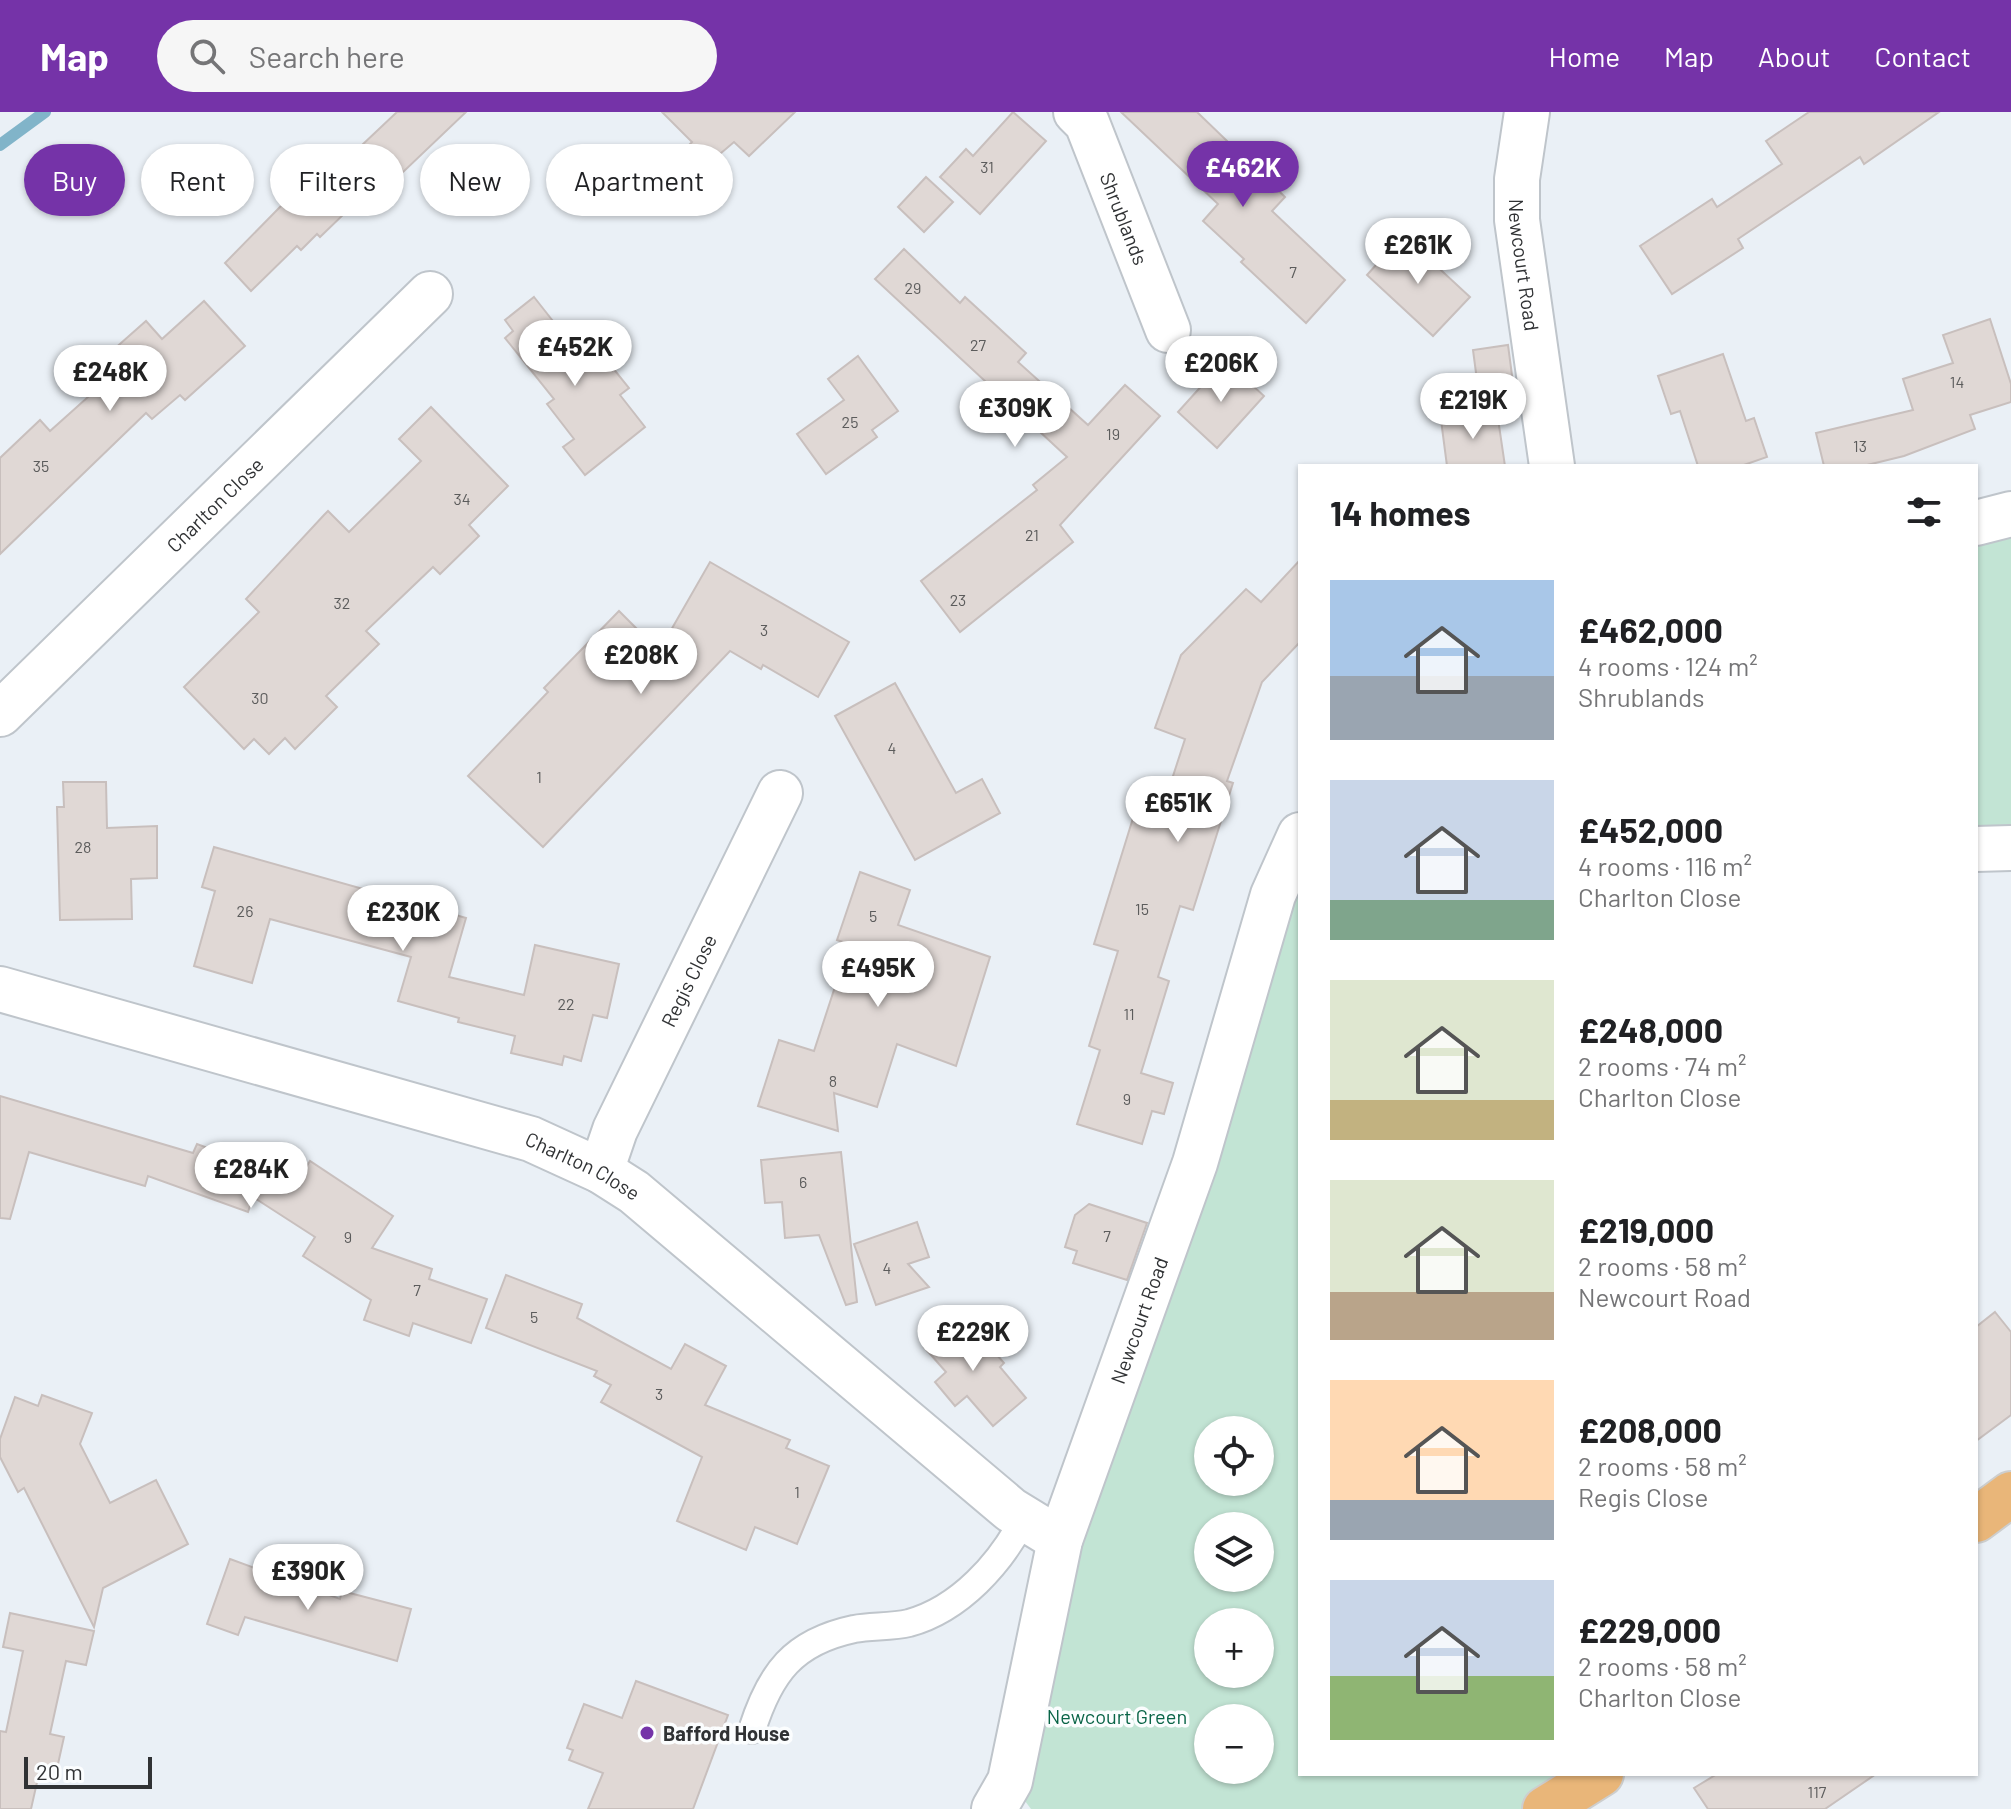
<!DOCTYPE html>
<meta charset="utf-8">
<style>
:root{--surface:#fff;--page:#f6f6f6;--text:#202124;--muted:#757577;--accent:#7533a8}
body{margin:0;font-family:Barlow,sans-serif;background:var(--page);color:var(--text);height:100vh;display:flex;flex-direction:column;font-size:30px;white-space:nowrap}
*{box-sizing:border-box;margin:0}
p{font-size:26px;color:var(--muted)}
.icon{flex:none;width:44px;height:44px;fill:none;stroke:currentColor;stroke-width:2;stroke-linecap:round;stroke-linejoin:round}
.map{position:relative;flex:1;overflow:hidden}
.side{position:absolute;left:1298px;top:352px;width:680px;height:1312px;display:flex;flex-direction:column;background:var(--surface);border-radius:0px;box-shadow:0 2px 6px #0004}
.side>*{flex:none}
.top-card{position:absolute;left:24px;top:32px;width:760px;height:72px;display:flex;gap:16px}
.tools{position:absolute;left:1194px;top:1304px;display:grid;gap:16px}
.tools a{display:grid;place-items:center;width:80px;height:80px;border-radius:50%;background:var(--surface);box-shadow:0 2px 6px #0004;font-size:40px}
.scale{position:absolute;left:24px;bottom:20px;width:128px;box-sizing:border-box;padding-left:8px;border:4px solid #303234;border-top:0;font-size:22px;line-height:28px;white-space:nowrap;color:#303234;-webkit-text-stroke:6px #fbfdfe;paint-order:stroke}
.price{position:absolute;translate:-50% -68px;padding:0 18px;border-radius:28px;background:#fff;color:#222;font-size:26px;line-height:52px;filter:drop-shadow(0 2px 4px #0008)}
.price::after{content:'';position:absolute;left:50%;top:48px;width:24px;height:18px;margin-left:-12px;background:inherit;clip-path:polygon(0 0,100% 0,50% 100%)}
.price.selected{background:var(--accent);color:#fff}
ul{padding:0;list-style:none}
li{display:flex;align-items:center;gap:24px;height:200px;padding:0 32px}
li span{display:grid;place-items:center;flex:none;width:224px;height:160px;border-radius:0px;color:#555}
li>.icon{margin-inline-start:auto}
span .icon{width:96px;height:96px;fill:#fffc;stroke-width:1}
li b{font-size:34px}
h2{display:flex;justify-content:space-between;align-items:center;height:96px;padding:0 32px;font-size:34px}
.chip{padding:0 28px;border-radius:36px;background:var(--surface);box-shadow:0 2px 6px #0004;font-size:28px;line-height:72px}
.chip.selected{background:var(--accent);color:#fff}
header{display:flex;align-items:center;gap:48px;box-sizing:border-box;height:112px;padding:0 40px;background:var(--accent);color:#fff}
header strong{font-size:38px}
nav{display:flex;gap:44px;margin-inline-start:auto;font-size:28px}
.search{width:560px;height:72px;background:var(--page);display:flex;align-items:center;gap:20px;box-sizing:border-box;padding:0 28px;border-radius:44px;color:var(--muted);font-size:30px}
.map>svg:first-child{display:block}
</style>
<header>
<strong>Map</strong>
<div class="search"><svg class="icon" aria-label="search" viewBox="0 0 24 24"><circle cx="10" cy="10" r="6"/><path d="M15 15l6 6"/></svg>Search here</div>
<nav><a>Home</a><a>Map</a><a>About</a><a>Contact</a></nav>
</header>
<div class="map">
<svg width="2011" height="1697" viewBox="0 0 2011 1697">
<rect width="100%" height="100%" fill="#eaf0f6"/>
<!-- green -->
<g fill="#c2e4d4" fill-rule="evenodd">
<path d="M2011 415V717H1976V426Z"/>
<path d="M1300 723V1662H1601L1545 1697H1031L1010 1669 1060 1428ZM1208 1318H1260V1370H1208ZM1208 1414H1260V1466H1208ZM1208 1510H1260V1562H1208ZM1208 1606H1260V1658H1208Z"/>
</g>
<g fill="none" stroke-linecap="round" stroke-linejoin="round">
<!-- stream -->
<path stroke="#81b4c9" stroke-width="12" d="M0 33 45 0"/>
</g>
<!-- building -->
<g fill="#e0d8d5" stroke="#c8bfbd" stroke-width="2">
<path d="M397 0H466L358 103 350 96 320 125 317 122 301 138 297 134 251 179 225 151 334 40 344 50Z"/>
<path d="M662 0H795L749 44 734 30 714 47 730 70 701 100 661 62 692 30Z"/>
<path d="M1013 0 1046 29 980 102 940 65 966 37 973 44Z"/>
<path d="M1121 0H1197L1285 85 1272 99 1345 168 1306 211 1241 150 1244 147 1203 109 1218 92Z"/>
<path d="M1809 0H1939L1864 52 1860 45 1738 127 1743 136 1672 182 1640 134 1712 87 1717 95 1782 52 1766 29Z"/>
<path d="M926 65 953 90 924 120 898 95Z"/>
<path d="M1403 123 1470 185 1433 224 1367 163Z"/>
<path d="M904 137 960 191 965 185 1026 241 1018 250 1088 313 1125 273 1160 304 1060 413 1073 430 960 520 921 469 1037 378 1033 373 1067 345 875 167Z"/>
<path d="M534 185 590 256 604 245 629 276 620 283 645 315 585 363 563 335 574 327 547 292 554 287 505 226 513 219 505 208Z"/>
<path d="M204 189 245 234 185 288 180 283 152 307 146 301 0 442V346L40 308 50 319 116 260 104 246 146 209 162 227Z"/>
<path d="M1990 207 2011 272V290L1970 303 1975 317 1904 344 1863 354H1824L1816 321 1913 298 1903 267 1953 251 1943 223Z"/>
<path d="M1508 233 1513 271 1478 276 1473 238Z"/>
<path d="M1723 242 1746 309 1754 306 1767 345 1741 354H1698L1680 299 1671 302 1658 264Z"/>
<path d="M858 244 898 299 872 318 877 325 826 362 797 322 844 288 828 267Z"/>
<path d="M1225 248 1264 284 1217 336 1178 300Z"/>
<path d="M431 295 508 374 469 413 479 424 440 462 433 455 366 519 379 532 326 584 337 595 295 637 285 626 269 642 254 627 244 637 184 575 259 500 246 487 324 403 328 399 349 420 421 349 399 327Z"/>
<path d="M1497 300 1505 354H1447L1441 308Z"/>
<path d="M1300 448V530L1262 570 1227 669 1233 671 1193 798 1180 794 1158 865 1169 869 1141 961 1173 971 1164 1002 1152 999 1142 1032 1077 1012 1100 938 1089 934 1118 839 1094 832 1138 690 1162 698 1185 627 1155 616 1181 543 1246 477 1261 490Z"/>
<path d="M710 450 849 530 818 585 763 553 761 557 730 539 543 735 468 664 548 580 544 576 619 499 659 539Z"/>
<path d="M895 571 956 681 982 667 1000 701 915 748 835 604Z"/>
<path d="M63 670H106L107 716 157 714V766L131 767 132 807 60 808 57 695H64Z"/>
<path d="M214 735 466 806 449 865 524 883 535 833 619 852 607 906 593 903 581 949 564 944 562 953 511 941 515 924 458 910 459 906 398 889 411 845 270 807 252 871 194 854 215 779 202 775Z"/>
<path d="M860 760 910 778 898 813 990 845 956 954 897 932 877 995 834 981 838 1019 758 994 779 928 814 939 849 832 837 828Z"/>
<path d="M0 984 193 1041 197 1032 297 1069 310 1049 393 1104 372 1136 432 1157 429 1167 487 1187 471 1231 413 1211 409 1224 364 1208 371 1188 303 1144 315 1125 253 1085 248 1100 148 1064 145 1074 29 1040 10 1107 0 1106Z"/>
<path d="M841 1040 857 1190 846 1193 819 1123 785 1126 782 1090 765 1091 761 1048Z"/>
<path d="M1089 1092 1147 1111 1127 1168 1073 1151 1077 1139 1065 1135 1075 1103Z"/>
<path d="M917 1110 929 1145 908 1152 929 1175 876 1193 854 1132Z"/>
<path d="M506 1163 582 1192 577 1206 671 1257 685 1232 726 1254 705 1293 790 1328 786 1336 829 1354 797 1432 755 1415 746 1438 677 1409 702 1345 601 1290 611 1273 594 1264 597 1259 486 1216Z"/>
<path d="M1995 1200 2011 1220V1303L1976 1329V1215Z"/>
<path d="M957 1206 979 1231 983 1227 1004 1251 1000 1255 1026 1286 993 1314 967 1284 955 1294 935 1270 946 1260 924 1235Z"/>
<path d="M42 1283 92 1301 80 1332 110 1391 156 1368 188 1432 103 1476 94 1515 24 1376 18 1380 0 1345V1327L15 1285 38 1294Z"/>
<path d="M230 1447 340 1487 342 1479 411 1497 397 1549 245 1505 238 1523 207 1512Z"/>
<path d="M10 1501 94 1519 86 1553 66 1549 50 1622 64 1625 56 1661 40 1657 31 1697H0V1619L6 1620 23 1539 3 1535Z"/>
<path d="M636 1569 728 1603 693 1697H588L603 1661 569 1648 573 1638 567 1636 584 1592 622 1606Z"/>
<path d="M1717 1662H1876L1825 1697H1708L1694 1676Z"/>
</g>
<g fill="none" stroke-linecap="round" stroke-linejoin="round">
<defs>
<path id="lane" d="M752 1618C770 1561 793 1530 854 1517 872 1514 892 1515 909 1511 960 1497 1001 1451 1024 1406"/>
<g id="street">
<path id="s1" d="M1076 0 1087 11 1168 218"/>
<path id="s2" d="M1527 0 1517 67V108L1552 354"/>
<path d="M1976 411 2011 402"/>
<path id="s3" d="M0 602 430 182"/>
<path d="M1976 737 2011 736"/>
<path id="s4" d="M0 877 531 1027 601 1059 634 1080 1011 1398 1060 1428"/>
<path id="s5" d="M601 1059 615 1018 780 681"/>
<path id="s6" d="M994 1697 1010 1669 1060 1428 1195 1051 1273 783 1300 723"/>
</g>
<g id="primary">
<path d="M1976 1408 2011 1382"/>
<path d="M1545 1697 1601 1662"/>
</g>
</defs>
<!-- lane casing -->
<use href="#lane" stroke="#bfc5cb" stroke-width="30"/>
<!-- street casing -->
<use href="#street" stroke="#bfc5cb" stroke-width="48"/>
<!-- primary casing -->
<use href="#primary" stroke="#cdcece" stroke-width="48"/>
<!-- lane -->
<use href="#lane" stroke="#fff" stroke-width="26"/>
<!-- street -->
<use href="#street" stroke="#fff" stroke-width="44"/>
<!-- primary -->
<use href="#primary" stroke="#e9b679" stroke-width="44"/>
</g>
<!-- markers -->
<circle fill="#7533a8" stroke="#fbfdfe" stroke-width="3" cx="647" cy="1621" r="8"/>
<g text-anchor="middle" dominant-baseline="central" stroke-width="7" stroke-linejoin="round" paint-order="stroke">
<!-- number labels -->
<g font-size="16" fill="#5c5c5c">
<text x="987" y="54">31</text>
<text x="1293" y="159">7</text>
<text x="913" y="175">29</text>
<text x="978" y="232">27</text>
<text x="1957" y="269">14</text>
<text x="850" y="309">25</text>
<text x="1113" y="321">19</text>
<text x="1860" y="333">13</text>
<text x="41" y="353">35</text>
<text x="462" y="386">34</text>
<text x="1032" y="422">21</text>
<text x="958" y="487">23</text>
<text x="342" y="490">32</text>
<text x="764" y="517">3</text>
<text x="260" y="585">30</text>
<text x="892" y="635">4</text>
<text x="539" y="664">1</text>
<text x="83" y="734">28</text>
<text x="1142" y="796">15</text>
<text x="245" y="798">26</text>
<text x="873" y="803">5</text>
<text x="566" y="891">22</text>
<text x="1129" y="901">11</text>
<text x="833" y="968">8</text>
<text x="1127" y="986">9</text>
<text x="803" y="1069">6</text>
<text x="1107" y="1123">7</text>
<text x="348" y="1124">9</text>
<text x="887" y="1155">4</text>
<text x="417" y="1177">7</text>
<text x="534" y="1204">5</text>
<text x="659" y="1281">3</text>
<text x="797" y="1379">1</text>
<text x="1817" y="1679">117</text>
</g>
<!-- street labels -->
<g font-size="20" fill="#303234" stroke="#fbfdfe">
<text stroke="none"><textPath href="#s1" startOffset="118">Shrublands</textPath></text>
<text stroke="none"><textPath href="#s2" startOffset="154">Newcourt Road</textPath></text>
<text stroke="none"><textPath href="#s3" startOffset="300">Charlton Close</textPath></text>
<text stroke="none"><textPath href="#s5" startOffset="210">Regis Close</textPath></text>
<text stroke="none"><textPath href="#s4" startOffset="610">Charlton Close</textPath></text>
<text stroke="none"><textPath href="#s6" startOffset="512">Newcourt Road</textPath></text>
</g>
<!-- park labels -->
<g font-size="20" fill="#096447" stroke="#fbfdfe">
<text x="1117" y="1604">Newcourt Green</text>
</g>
<!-- poi labels -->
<g font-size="20" font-weight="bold" fill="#303234" stroke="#fbfdfe" text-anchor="start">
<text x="663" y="1621">Bafford House</text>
</g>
</g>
</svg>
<div class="tools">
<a><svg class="icon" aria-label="locate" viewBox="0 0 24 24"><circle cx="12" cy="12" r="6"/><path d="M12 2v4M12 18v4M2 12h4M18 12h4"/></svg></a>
<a><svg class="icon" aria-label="layers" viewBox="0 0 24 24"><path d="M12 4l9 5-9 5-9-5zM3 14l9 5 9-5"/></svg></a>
<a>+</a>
<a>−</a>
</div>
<div class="scale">20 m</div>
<b class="price selected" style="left:1243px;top:97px">£462K</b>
<b class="price" style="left:1418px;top:174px">£261K</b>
<b class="price" style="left:575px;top:276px">£452K</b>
<b class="price" style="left:1221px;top:292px">£206K</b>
<b class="price" style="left:110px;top:301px">£248K</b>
<b class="price" style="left:1473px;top:329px">£219K</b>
<b class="price" style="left:1015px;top:337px">£309K</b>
<b class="price" style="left:641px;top:584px">£208K</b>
<b class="price" style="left:1178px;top:732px">£651K</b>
<b class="price" style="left:403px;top:841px">£230K</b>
<b class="price" style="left:878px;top:897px">£495K</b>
<b class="price" style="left:251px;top:1098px">£284K</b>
<b class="price" style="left:973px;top:1261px">£229K</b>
<b class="price" style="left:308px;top:1500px">£390K</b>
<div class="top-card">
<a class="chip selected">Buy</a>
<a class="chip">Rent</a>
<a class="chip">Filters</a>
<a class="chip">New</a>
<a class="chip">Apartment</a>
</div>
<section class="side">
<h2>14 homes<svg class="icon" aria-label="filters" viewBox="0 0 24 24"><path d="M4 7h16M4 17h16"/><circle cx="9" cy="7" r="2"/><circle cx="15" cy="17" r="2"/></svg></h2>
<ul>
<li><span style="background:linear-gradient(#a9c7e8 60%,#9aa5b1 0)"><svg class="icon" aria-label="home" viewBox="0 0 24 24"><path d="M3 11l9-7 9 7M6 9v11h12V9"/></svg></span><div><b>£462,000</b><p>4 rooms · 124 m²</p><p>Shrublands</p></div></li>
<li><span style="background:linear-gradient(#c9d6e8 75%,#7fa58c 0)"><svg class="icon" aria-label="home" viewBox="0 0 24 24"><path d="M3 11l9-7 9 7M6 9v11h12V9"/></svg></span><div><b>£452,000</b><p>4 rooms · 116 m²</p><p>Charlton Close</p></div></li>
<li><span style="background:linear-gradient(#dfe7d0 75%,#c2b280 0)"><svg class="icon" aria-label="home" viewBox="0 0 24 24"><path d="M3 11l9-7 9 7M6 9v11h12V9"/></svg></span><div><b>£248,000</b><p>2 rooms · 74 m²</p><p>Charlton Close</p></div></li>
<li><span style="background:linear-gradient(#dfe7d0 70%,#b9a48a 0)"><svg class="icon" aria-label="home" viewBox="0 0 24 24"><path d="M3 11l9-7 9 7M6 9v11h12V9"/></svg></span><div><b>£219,000</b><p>2 rooms · 58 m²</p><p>Newcourt Road</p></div></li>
<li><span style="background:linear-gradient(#ffd9b3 75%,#9aa5b1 0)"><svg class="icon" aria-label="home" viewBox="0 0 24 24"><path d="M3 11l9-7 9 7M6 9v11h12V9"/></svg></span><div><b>£208,000</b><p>2 rooms · 58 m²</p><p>Regis Close</p></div></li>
<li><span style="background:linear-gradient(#c9d6e8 60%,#8fb573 0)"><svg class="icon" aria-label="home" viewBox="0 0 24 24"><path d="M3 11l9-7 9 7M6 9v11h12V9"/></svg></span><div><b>£229,000</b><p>2 rooms · 58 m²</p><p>Charlton Close</p></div></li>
</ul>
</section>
</div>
